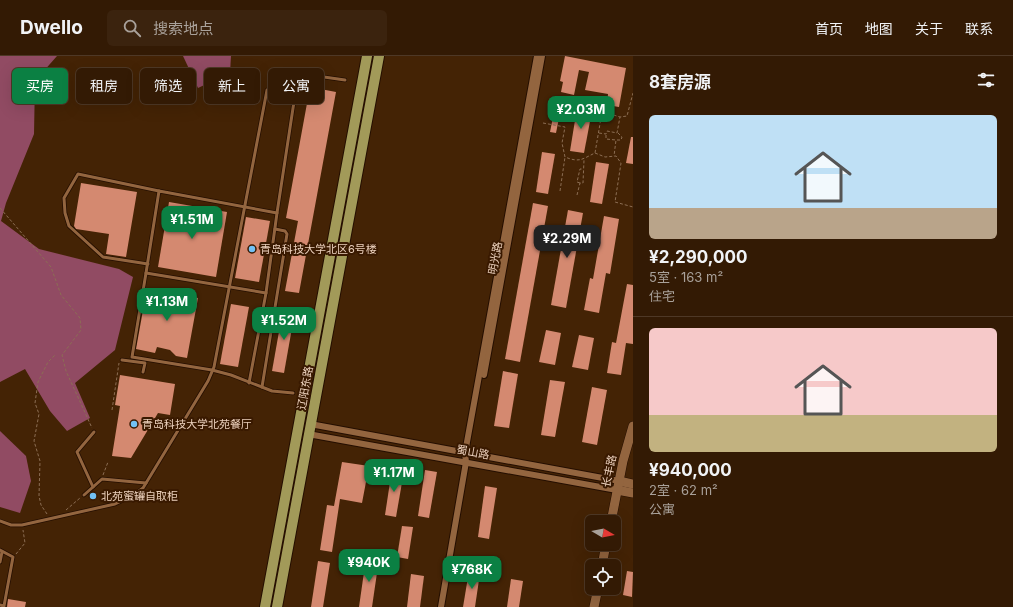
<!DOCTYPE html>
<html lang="zh">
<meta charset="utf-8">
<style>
:root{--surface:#331a04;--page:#3b230e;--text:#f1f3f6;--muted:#a9a19a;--line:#4e3826;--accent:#0b8043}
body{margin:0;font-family:Inter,"Noto Sans SC",sans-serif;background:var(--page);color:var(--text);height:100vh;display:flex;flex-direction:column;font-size:15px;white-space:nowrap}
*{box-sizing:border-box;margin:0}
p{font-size:13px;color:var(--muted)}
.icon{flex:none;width:22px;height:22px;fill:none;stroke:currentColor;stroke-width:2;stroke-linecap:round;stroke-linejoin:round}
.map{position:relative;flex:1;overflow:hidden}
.sheet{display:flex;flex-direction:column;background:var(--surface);width:380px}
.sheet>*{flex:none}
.top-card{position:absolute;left:12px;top:12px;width:380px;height:36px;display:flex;gap:8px}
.needle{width:26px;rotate:100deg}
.buttons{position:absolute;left:585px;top:459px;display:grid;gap:8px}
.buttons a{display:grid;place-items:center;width:36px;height:36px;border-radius:6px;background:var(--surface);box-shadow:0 4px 16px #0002,0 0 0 1px var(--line);font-size:20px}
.price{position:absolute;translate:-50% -34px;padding:0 9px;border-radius:8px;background:var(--accent);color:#fff;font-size:13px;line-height:26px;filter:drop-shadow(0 1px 2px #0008)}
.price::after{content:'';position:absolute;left:50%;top:24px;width:12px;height:9px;margin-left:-6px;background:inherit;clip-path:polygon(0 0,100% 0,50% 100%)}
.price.current{background:#222;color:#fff}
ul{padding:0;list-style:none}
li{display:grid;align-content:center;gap:8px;height:212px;padding:0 16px}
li+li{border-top:1px solid var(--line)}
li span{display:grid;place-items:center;height:124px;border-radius:6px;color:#555}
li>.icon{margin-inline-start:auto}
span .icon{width:72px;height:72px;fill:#fffc;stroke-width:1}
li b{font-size:17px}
h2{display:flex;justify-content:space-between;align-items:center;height:48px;padding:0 16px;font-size:17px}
.tag{padding:0 14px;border-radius:6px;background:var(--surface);box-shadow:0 4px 16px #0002,0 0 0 1px var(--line);font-size:14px;line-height:36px}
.tag.current{background:var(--accent);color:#fff}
header{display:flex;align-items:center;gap:24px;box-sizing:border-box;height:56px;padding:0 20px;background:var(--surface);border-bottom:1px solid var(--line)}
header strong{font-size:19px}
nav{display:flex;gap:22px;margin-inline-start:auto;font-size:14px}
.search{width:280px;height:36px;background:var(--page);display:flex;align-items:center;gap:10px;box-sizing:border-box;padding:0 14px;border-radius:6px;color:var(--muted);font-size:15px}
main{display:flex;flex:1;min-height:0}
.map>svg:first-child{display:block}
</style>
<header>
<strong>Dwello</strong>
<div class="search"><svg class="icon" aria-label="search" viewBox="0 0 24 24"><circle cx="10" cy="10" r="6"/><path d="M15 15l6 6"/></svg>搜索地点</div>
<nav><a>首页</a><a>地图</a><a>关于</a><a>联系</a></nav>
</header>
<main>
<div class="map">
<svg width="633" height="551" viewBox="0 0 633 551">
<rect width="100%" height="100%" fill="#442305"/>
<!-- forest -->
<g fill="#914b63">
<path d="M0 0H57L35 25 34 78 6 147 1 165 39 193 119 213 133 221 115 294 75 327 90 362 67 375 50 355 25 313 0 326Z"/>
<path d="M183 0H231L230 17 198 32Z"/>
<path d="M0 375 26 400 31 425 20 457 0 451Z"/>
</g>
<!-- building -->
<g fill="#d48970">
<path d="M565 0 626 12 619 51 607 49 608 38 585 34 589 16 579 14 574 39 561 36 563 26 560 25Z"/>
<path d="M310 31 336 36 299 237 285 235 298 165 286 162Z"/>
<path d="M577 52 592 55 584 97 570 95Z"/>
<path d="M553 61 559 62 556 77 550 76Z"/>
<path d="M631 81H633V108L626 107Z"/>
<path d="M542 96 555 98 548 138 536 136Z"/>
<path d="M596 106 609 108 602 148 590 146Z"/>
<path d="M81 127 137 136 126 201 106 198 109 178 76 173 74 170Z"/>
<path d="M169 146 227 156 216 221 158 211Z"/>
<path d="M533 147 548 150 520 306 505 303Z"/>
<path d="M568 154 583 157 566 252 551 249Z"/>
<path d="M604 160 619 163 610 218 606 217 599 257 584 254 590 222 593 223Z"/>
<path d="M246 161 270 165 259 226 235 222Z"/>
<path d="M627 228 633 229V288L626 287 621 319 607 317 612 286 616 287Z"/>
<path d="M147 232 198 242 187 302 176 300 170 294 157 291 155 297 136 293Z"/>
<path d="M231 248 249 251 238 311 220 308Z"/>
<path d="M283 253 295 255 284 317 272 315Z"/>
<path d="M546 274 561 277 555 309 539 306Z"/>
<path d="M579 279 594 282 588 314 572 311Z"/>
<path d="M503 315 518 318 509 372 494 370Z"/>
<path d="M120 319 175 328 170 359 158 357 131 402 112 400 120 350 115 349Z"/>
<path d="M550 324 565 326 555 381 541 379Z"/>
<path d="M592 331 607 334 597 389 582 386Z"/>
<path d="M342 406 369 410 362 447 340 443 332 496 320 494 327 449 334 450Z"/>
<path d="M392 413 404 415 396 461 385 459Z"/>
<path d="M425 414 437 416 429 462 418 460Z"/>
<path d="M485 430 497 432 489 483 478 481Z"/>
<path d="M402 470 413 471 408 503 397 501Z"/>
<path d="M366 502 379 503 372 551H359Z"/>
<path d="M318 505 330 507 323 551H311Z"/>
<path d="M469 515 480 517 475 551H463Z"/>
<path d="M627 515 633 516 632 541 623 539Z"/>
<path d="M411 518 424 520 420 551H407Z"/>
<path d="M511 523 523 525 519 551H507Z"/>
<path d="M8 543 26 546 25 551H7Z"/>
</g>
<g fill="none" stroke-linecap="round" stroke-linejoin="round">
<defs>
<g id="lane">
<path d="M277 157 297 26 303 18 345 24"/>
<path d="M148 208 103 201 69 170 65 157 64 142 78 118 159 135"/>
<path d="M146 217 159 135 277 157 266 237 249 327"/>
<path d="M266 237 146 217 132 301 212 314 231 319 272 335 293 337"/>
<path d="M122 304 145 307 143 316"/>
<path d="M262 331 287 178 285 175 275 173"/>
<path d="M93 431 77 396 94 376"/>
<path d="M84 439 102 423 146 427"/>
<path d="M0 465 11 469H22L115 448 132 440 143 432 208 325 214 311 267 34 275 31 295 32"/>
<path d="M0 494 13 501 4 550 0 549"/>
<path d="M0 506 2 496"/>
</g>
<g id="street">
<path d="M484 319 542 0"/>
<path d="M310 368 619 425"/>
<path d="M308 378 617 434"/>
<path d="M441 551 466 406 465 397 537 0"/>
</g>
<g id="secondary">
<path d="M619 425 633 428"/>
<path d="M617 434 633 437"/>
<path d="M611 466 623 405 633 370"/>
<path d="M602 510 606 488"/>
<path d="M594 551 598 532"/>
</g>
<g id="primary">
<path d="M265 551 367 0"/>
<path d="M277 551 379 0"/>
</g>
</defs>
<!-- lane casing -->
<use href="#lane" stroke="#240e00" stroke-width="4.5"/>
<!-- street casing -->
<use href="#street" stroke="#240e00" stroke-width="8"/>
<!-- secondary casing -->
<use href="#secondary" stroke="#240e00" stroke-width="10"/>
<!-- primary casing -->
<use href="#primary" stroke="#240e00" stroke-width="12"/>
<!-- path -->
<g stroke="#8c6e54" stroke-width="1" stroke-dasharray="3 2" stroke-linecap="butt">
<path d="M543 67 565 71 562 87 565 101C580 107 582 103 595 97L601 62 607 57 620 61 627 60 633 37"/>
<path d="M599 77 606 78 607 75 617 77 620 61"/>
<path d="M606 79V83L616 84 614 100"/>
<path d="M617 84H621L622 81 618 77"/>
<path d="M595 97 605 101 616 100 621 107 615 146 633 151"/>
<path d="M580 127 577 126 580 113H582"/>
<path d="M560 135 565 101"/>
<path d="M577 139 580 127H583L584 104"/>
<path d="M0 152 51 211 61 239 80 262 81 274 62 299 66 315 92 372"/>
<path d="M112 354 119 307"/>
<path d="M103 419 108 406"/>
<path d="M66 454 80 442"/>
<path d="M47 458 41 449 39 440 40 405 34 385 39 358 35 347 38 326 48 306 55 299"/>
<path d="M16 498 25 487 23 474"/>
</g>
<!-- lane -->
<use href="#lane" stroke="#93653f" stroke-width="3"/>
<!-- street -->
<use href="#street" stroke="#93653f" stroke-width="6"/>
<!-- secondary -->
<use href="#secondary" stroke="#93653f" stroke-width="9"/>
<!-- primary -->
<use href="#primary" stroke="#a29a59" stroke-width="10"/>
</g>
<!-- markers -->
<g fill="#72c1f5" stroke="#391900" stroke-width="1.5">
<circle cx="252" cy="193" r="4"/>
<circle cx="134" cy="368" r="4"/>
<circle cx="93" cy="440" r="4"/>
</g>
<g text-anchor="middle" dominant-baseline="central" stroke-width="4" stroke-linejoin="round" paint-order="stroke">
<!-- poi labels -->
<g font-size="11" fill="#ecd1bd" stroke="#391900" text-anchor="start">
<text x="260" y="193">青岛科技大学北区6号楼</text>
<text x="142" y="368">青岛科技大学北苑餐厅</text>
<text x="101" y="440">北苑蜜罐自取柜</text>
</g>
<!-- street labels -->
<g font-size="11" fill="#ecd1bd" stroke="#391900">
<text transform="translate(495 202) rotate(-80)">明光路</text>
<text transform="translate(305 332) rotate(-80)">辽阳东路</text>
<text transform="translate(473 396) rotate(10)">蜀山路</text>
<text transform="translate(609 415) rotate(-78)">长丰路</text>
</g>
</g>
</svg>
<div class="buttons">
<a><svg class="needle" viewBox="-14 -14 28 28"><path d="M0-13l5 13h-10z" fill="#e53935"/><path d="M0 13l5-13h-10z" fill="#a9a19a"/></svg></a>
<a><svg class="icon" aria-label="locate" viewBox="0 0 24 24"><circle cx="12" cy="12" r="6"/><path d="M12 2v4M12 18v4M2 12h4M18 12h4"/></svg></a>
</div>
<b class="price" style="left:581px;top:74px">¥2.03M</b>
<b class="price" style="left:192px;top:184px">¥1.51M</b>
<b class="price current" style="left:567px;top:203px">¥2.29M</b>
<b class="price" style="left:167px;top:266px">¥1.13M</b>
<b class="price" style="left:284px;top:285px">¥1.52M</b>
<b class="price" style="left:394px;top:437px">¥1.17M</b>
<b class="price" style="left:369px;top:527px">¥940K</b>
<b class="price" style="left:472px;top:534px">¥768K</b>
<div class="top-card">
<a class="tag current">买房</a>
<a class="tag">租房</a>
<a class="tag">筛选</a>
<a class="tag">新上</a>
<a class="tag">公寓</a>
</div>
</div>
<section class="sheet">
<h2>8套房源<svg class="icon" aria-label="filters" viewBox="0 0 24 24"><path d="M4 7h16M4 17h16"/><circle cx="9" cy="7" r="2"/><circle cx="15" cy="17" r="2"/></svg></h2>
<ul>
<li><span style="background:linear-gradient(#bfe0f5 75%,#b9a48a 0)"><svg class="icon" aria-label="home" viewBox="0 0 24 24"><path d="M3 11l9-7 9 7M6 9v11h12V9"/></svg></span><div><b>¥2,290,000</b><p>5室 · 163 m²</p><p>住宅</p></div></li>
<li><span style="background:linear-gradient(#f6c9c9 70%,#c2b280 0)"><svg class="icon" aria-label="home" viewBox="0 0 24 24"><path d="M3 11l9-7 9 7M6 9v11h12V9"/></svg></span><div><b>¥940,000</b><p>2室 · 62 m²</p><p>公寓</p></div></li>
</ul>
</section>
</main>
